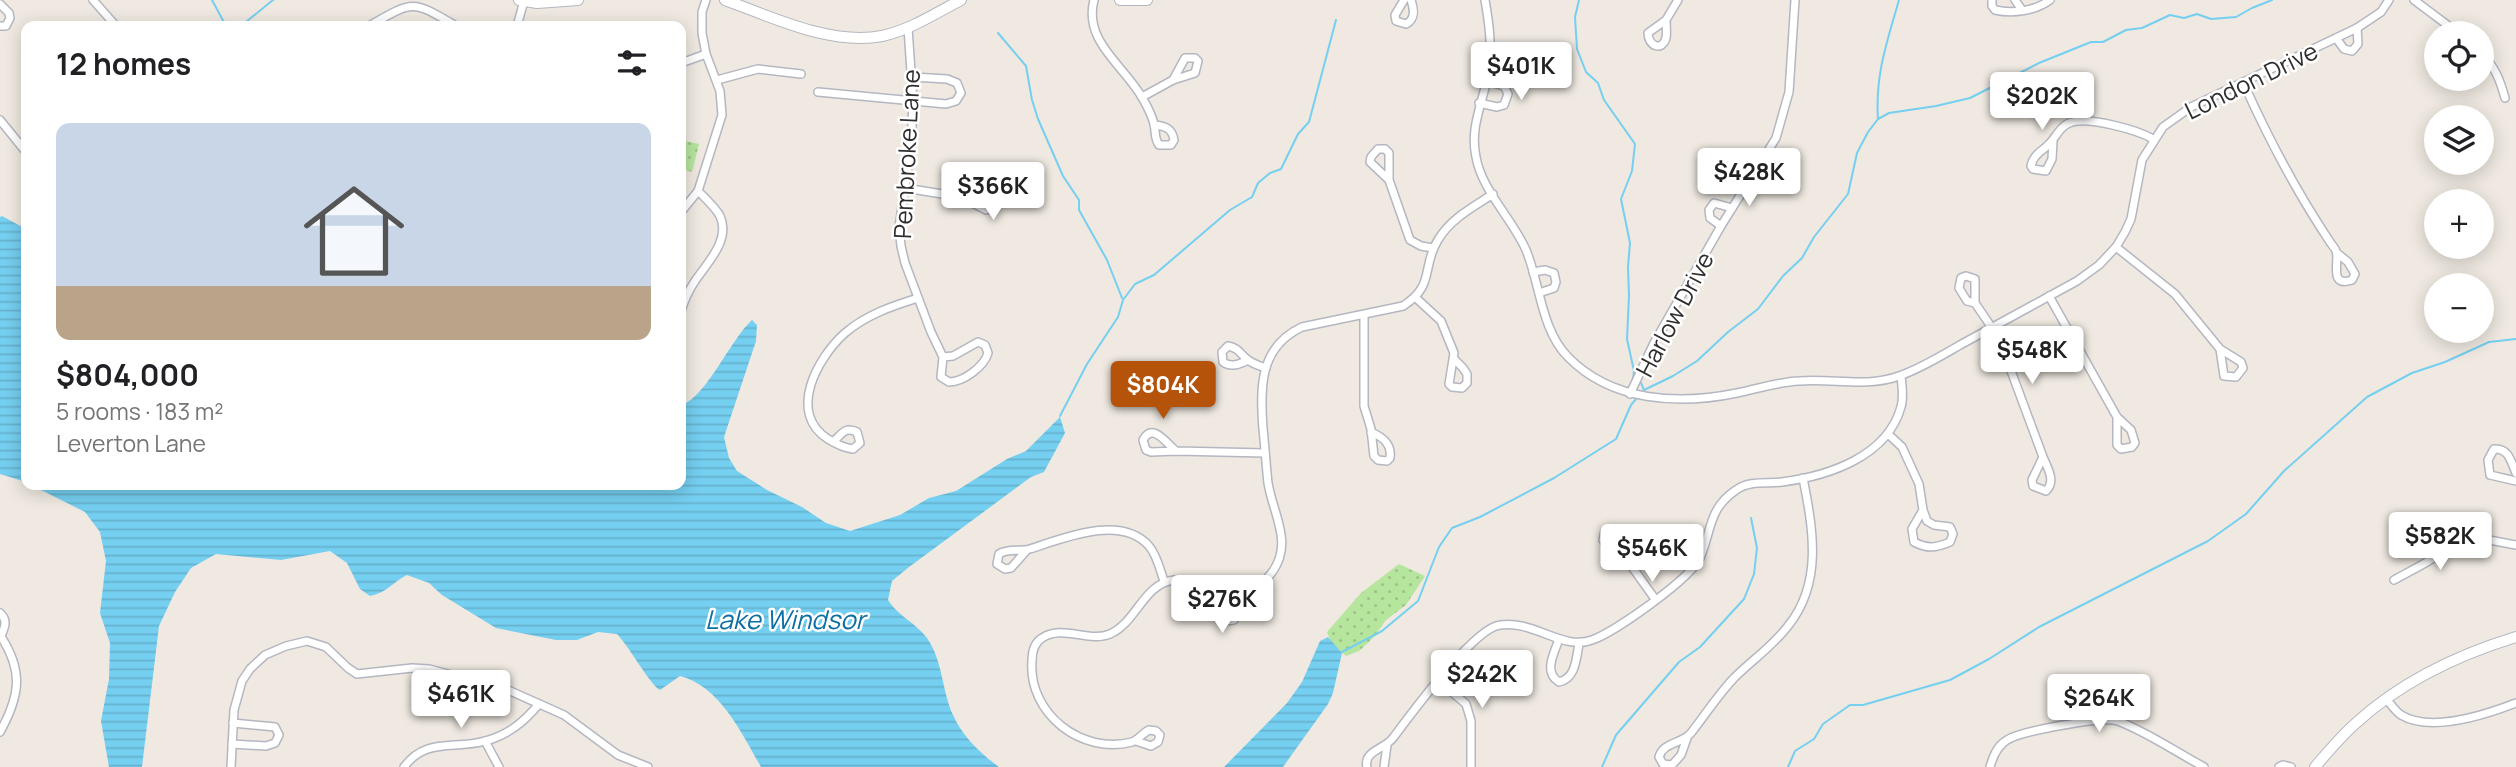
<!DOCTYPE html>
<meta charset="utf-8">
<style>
:root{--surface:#fff;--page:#f2f2f2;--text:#202124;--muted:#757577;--accent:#b45309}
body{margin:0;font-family:Manrope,sans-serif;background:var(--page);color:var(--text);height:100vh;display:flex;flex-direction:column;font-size:26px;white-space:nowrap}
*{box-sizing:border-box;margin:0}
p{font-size:23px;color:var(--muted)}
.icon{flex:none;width:38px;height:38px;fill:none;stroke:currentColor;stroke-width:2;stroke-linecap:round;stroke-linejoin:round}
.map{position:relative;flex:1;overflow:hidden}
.side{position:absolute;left:21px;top:21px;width:665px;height:469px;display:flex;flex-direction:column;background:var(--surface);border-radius:14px;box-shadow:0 4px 18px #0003}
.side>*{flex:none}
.fabs{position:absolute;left:2424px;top:21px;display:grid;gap:14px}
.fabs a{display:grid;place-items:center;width:70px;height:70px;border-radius:50%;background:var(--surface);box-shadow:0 4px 18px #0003;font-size:35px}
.price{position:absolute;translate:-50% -60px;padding:0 16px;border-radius:7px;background:#fff;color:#222;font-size:23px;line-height:46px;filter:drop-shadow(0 2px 4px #0008)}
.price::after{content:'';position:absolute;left:50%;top:42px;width:21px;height:16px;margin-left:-10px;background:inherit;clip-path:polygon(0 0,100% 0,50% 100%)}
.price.selected{background:var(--accent);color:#fff}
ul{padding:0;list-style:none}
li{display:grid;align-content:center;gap:14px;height:371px;padding:0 35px}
li span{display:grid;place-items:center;height:217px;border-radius:14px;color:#555}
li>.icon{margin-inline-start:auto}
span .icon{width:126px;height:126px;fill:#fffc;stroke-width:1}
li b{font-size:30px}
h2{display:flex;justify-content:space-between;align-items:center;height:84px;padding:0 35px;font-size:30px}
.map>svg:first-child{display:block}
</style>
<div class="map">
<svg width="2516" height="767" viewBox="0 0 2516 767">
<defs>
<pattern id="park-dots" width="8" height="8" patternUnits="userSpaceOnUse" patternTransform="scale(1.75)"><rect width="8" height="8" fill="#b6e59e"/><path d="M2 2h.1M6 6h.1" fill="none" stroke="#9dc588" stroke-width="1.8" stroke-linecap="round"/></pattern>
<pattern id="water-rules" width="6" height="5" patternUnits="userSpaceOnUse" patternTransform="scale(1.75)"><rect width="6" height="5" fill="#75cff0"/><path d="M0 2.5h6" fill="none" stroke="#66b2ce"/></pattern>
</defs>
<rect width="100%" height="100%" fill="#efe9e1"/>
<!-- park -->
<g fill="url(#park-dots)">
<path d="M681 140 699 144 692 172 681 169Z"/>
<path d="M1399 564 1425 576 1406 605 1386 620 1373 638 1359 651 1346 656 1331 642 1327 632 1361 593Z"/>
</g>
<!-- water -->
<g fill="url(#water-rules)">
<path d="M2 216 26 229V482L0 474V217Z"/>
<path d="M752 320 757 325 756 341 724 437 729 458 737 471 767 490 802 507 826 523 850 531 900 515 929 498 956 491 1007 459 1026 451 1060 417 1065 433 1044 472 1031 477 909 567 892 581 888 600C899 617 916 623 927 638 943 661 942 691 953 715 963 737 980 753 999 767H761C742 734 720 686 680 676L660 690C651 686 628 645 617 634L598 632 577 640H556L496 628 442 595 429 583 407 575C393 582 386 593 370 596L360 589 347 563 330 551 281 560 216 554 191 568 175 592 159 626 142 767H109L101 721 109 679 110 643 100 613 106 561 100 532 85 512 31 485H681V405C706 398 730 340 752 320Z"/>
<path d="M1328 637 1342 653 1333 693 1328 704 1283 767H1224L1287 703 1302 682 1320 641Z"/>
</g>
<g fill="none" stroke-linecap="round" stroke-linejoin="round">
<!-- stream -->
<g stroke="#75cff0" stroke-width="2">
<path d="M212 0 226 26"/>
<path d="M1579 0 1575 17 1577 49 1586 72 1598 83 1604 100 1635 144 1632 171 1621 199 1630 243 1628 267 1629 296 1627 339 1634 371 1633 380"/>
<path d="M241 26 273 0"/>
<path d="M998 33 1026 66 1032 100 1038 119 1063 176 1079 200V210L1107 260 1122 298"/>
<path d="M1878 119 1889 113 1936 106 1970 98 2039 63 2091 42H2103L2126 30 2142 28 2170 15 2184 18 2197 14 2211 19 2236 17 2252 8 2272 0"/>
<path d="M1641 383 1644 390 1673 376 1697 361 1728 332 1758 309 1783 276 1802 258 1814 237 1848 194 1857 153 1868 132 1878 119C1875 75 1887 42 1899 0"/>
<path d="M1060 416 1087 364 1118 317 1123 300 1135 284 1154 275 1230 210 1252 197 1258 183 1270 173 1281 169 1298 134 1309 122 1336 20"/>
<path d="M1342 652 1382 631 1418 601 1439 547 1452 528 1480 517 1554 478 1616 439 1631 405 1636 399"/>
<path d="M1602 767 1616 735 1679 662 1700 647 1744 599 1754 574 1757 548 1751 518"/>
<path d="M1788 767 1795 751 1814 739 1823 724 1850 705H1863L1950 680 1989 659 2039 627 2208 541 2246 514 2284 471 2367 397 2412 373 2445 362 2489 342 2516 339"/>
</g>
<defs>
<g id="street">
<path d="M93 0 116 26"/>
<path d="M1094 0C1083 42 1125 66 1143 99 1147 106 1152 116 1154 124 1156 132 1154 138 1159 145H1171L1174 140C1172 128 1165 126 1154 125"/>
<path d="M1404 0 1395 15 1396 21 1406 24C1416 19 1414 9 1411 0"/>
<path d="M1485 0C1489 23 1492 45 1489 68 1485 99 1469 125 1476 157 1482 191 1512 218 1526 250 1540 283 1541 330 1568 357 1612 402 1679 405 1737 393 1758 389 1777 382 1799 381 1833 378 1866 388 1899 376 1920 369 1941 356 1960 345 1999 324 2038 302 2077 281L2099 265 2116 247 2125 232 2131 219 2142 160 2163 127 2191 107 2357 28 2381 12 2389 0"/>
<path d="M1992 0V6L1995 10C2013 14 2035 11 2050 0"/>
<path d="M2015 0 2022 10"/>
<path d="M2414 0 2458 33"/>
<path d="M0 4 9 13 10 18 6 26H0"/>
<path d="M1666 20C1666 26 1667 33 1666 38 1662 52 1648 46 1648 33L1666 20 1678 0"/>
<path d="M369 26C414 0 412 0 456 26"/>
<path d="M517 26 524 1"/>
<path d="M908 28 913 101 911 147 899 227 901 246 905 263 931 332 943 357 941 377 949 382C963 382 984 367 988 353L985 345 978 342 953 356 943 357"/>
<path d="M2336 38 2344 49 2352 51 2358 44 2357 28"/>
<path d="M2482 54C2495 67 2500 80 2505 98"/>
<path d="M681 63 706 54"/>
<path d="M717 80 758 69 801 74"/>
<path d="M2243 82C2268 138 2296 191 2330 242 2332 245 2335 248 2336 251 2340 261 2328 288 2352 280L2355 274 2348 262 2337 253"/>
<path d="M818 92 946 104 956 101 961 93 957 83 947 79 913 77"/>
<path d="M1142 97 1173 80 1195 73 1198 61 1195 58H1185L1173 80"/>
<path d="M1479 103 1497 107 1504 105 1508 94 1504 86 1486 81"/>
<path d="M0 120 26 152"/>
<path d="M2053 141 2052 159 2046 171 2033 169 2031 166C2033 155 2041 152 2048 145 2056 138 2060 125 2072 122 2090 117 2138 130 2153 139"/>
<path d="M1389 180 1370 162 1371 157 1378 149H1385L1389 153V180L1410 240 1421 246 1433 248"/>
<path d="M905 188 961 197 986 210 993 208 997 204 996 194 991 191 961 197"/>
<path d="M681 212 698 191 722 115 720 91 706 54 702 33V12L706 0"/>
<path d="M1721 226 1710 218 1709 210 1714 203 1732 208"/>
<path d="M2116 247 2175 294 2220 349 2224 376 2236 377 2243 368 2241 362 2220 349"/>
<path d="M1533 272 1545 270 1554 273 1556 282 1554 288 1539 293"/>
<path d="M2049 296 2117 417V445L2121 449 2132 447 2135 443 2131 430 2117 417"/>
<path d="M1416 298 1441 321 1454 353 1449 384 1452 387 1462 388 1467 383V374L1463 368 1454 359"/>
<path d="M1975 303 1967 301 1959 288 1961 278 1966 276 1975 279V303L1992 328 2007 360 2043 457 2032 480 2033 486 2046 491C2056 481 2048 469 2043 457"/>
<path d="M681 311C684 301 689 290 695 281 707 263 731 240 720 216 715 207 705 198 698 191"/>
<path d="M1364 315V406L1371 429 1374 456 1378 460 1387 461 1390 458C1392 444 1383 437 1371 432"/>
<path d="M1248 360C1240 364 1231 368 1223 362L1222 352 1228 346C1239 348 1240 354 1248 360 1253 364 1260 366 1266 368"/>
<path d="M1630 394 1654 343 1721 226 1776 138 1789 92 1795 0"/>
<path d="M1888 434 1902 447 1919 484 1923 510 1912 529 1914 542C1927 549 1936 548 1950 542L1953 534 1950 527 1934 525 1927 521 1923 510"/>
<path d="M833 442C842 434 845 426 857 432L860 443 853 449C844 448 836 444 828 439 787 413 817 358 845 333 866 315 892 306 918 298"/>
<path d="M1177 451 1151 452 1146 450 1143 440C1153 422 1166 443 1176 451L1265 453"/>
<path d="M2516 473C2511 462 2509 448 2494 449L2488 460 2490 475 2516 481"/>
<path d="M1027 550 1011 568 1005 569 997 564 999 554C1008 548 1020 552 1030 549 1064 538 1121 514 1149 546 1157 555 1160 570 1164 581"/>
<path d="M1620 550 1605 543 1603 540 1605 531 1611 529 1618 533 1620 550 1655 599"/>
<path d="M2394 580C2418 566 2442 558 2458 534L2516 545"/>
<path d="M1219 588 1215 609 1218 618 1224 621 1234 620 1237 615 1241 591"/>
<path d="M0 613C8 620 5 627 1 636"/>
<path d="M0 635C24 671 20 696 0 732"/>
<path d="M1559 639C1554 654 1543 672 1559 682 1576 678 1576 659 1579 644"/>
<path d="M1439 681 1466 704 1471 721V767"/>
<path d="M2386 699C2391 704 2395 711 2401 715 2431 733 2485 715 2516 703"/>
<path d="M1687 738 1681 755 1672 765 1663 764 1659 757C1663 742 1682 744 1691 733 1705 715 1718 695 1734 678 1751 661 1773 646 1788 626 1823 583 1813 529 1803 478"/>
<path d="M485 741 499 767"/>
<path d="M1136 741 1151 746 1158 742 1160 735 1156 731 1149 730C1143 733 1138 740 1132 742 1082 755 1028 714 1032 661 1032 653 1034 643 1042 638 1062 624 1089 643 1110 634 1137 622 1143 584 1174 580 1192 583 1225 594 1243 591 1255 589 1266 581 1273 571 1293 542 1273 514 1268 483 1266 465 1265 447 1263 429 1260 388 1259 347 1302 327L1403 306C1436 285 1421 267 1438 240 1450 219 1473 207 1493 194"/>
<path d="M232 744 266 746 275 743 279 735 275 727 233 723"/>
<path d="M231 767 234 710 242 681 250 669 265 655 286 646 307 641 326 647 348 668 357 674 412 668 429 669 508 690 564 715 618 755 648 767"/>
<path d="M404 767C426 737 454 750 485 741 508 735 524 722 539 704"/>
<path d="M1367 767C1363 751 1385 749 1393 738 1411 714 1474 628 1500 625 1534 620 1563 651 1592 640 1615 632 1690 579 1700 558 1712 530 1708 509 1736 490 1750 480 1767 484 1782 482 1828 476 1887 457 1901 407 1904 397 1902 386 1901 376"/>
<path d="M1384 767 1387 745"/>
<path d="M1990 767C1993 756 1997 746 2007 740 2021 731 2103 716 2118 721 2147 732 2176 752 2204 767"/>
<path d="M2279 767 2283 765 2291 767"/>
</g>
<g id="secondary">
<path d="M519 0 537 3 578 0"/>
<path d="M725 0C772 17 831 46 882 36 910 30 936 13 961 0"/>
<path d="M1120 0H1147"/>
<path d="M2315 767C2328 752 2341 736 2356 723 2402 681 2457 655 2516 637"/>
</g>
</defs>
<!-- street casing -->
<use href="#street" stroke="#b4b7c1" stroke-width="10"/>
<!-- secondary casing -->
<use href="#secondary" stroke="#b4b7c1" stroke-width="12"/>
<!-- street -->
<use href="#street" stroke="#fff" stroke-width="7"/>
<!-- secondary -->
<use href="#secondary" stroke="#fff" stroke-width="10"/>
</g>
<g text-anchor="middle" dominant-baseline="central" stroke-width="5" stroke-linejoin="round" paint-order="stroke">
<!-- street labels -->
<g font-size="24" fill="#2e2e2e" stroke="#fff">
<text transform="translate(2251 80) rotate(-26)">London Drive</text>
<text transform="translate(906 154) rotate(-87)">Pembroke Lane</text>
<text transform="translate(1674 314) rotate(-62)">Harlow Drive</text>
</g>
<!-- water labels -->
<g font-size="26" font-style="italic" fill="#0d6fa3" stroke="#fff">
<text x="785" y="619">Lake Windsor</text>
</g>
</g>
</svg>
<div class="fabs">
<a><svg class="icon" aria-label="locate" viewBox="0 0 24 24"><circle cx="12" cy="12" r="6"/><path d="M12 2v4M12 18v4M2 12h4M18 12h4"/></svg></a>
<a><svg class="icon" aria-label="layers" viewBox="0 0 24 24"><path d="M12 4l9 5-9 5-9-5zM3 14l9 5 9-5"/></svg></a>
<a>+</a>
<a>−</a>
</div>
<b class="price" style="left:1521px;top:102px">$401K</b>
<b class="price" style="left:2042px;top:132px">$202K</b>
<b class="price" style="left:1749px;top:208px">$428K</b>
<b class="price" style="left:993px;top:222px">$366K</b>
<b class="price" style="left:2032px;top:386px">$548K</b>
<b class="price selected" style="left:1163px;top:421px">$804K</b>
<b class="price" style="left:2440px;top:572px">$582K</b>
<b class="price" style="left:1652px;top:584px">$546K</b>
<b class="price" style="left:1222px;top:635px">$276K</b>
<b class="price" style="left:1482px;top:710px">$242K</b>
<b class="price" style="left:461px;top:730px">$461K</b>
<b class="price" style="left:2099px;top:734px">$264K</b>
<section class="side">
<h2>12 homes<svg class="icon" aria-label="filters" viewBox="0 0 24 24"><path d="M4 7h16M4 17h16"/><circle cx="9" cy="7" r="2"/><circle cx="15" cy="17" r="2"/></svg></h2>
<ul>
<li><span style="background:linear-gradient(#c9d6e8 75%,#b9a48a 0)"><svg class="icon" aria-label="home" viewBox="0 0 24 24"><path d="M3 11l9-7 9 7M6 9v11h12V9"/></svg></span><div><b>$804,000</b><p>5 rooms · 183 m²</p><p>Leverton Lane</p></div></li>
</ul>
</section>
</div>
